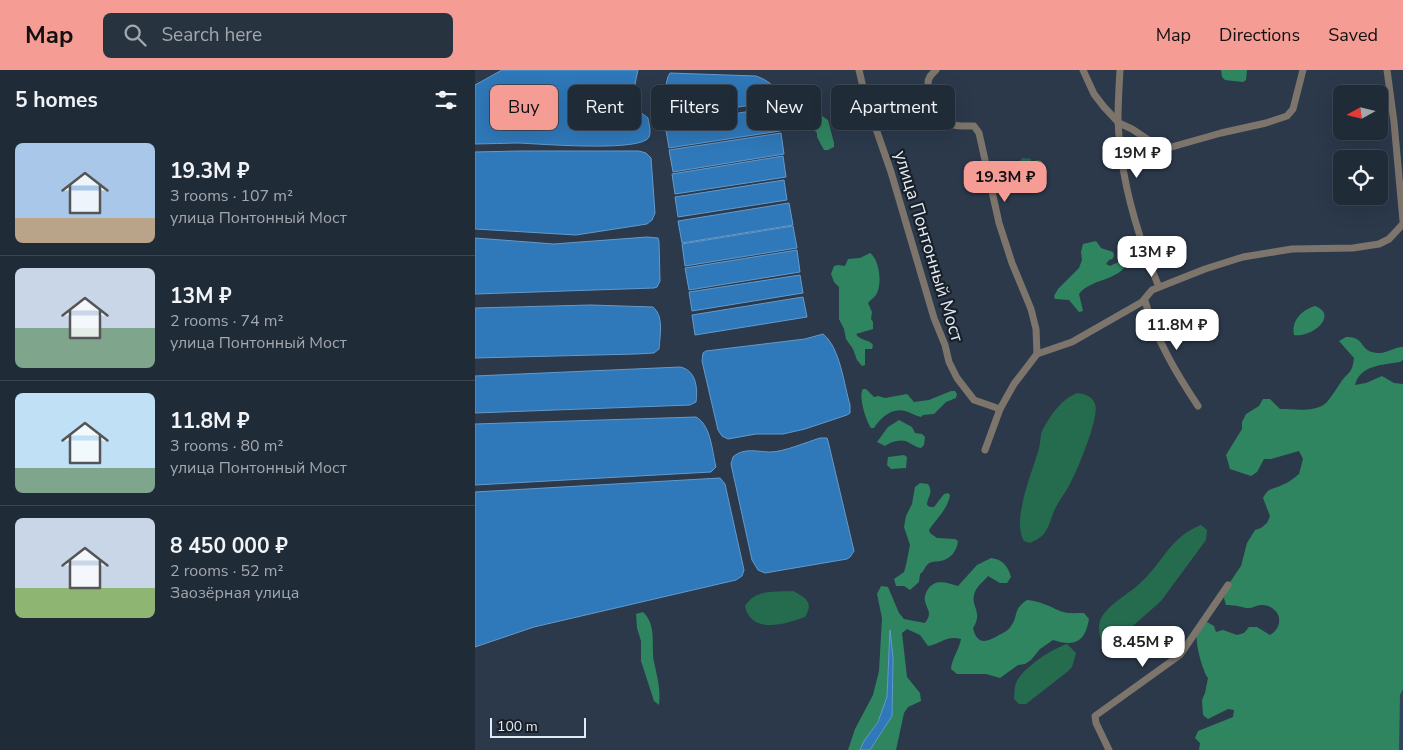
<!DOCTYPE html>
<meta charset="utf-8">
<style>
:root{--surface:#202b38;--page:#283340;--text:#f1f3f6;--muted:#a2a7ae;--line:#3d4753;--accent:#f59c94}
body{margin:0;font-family:"Nunito Sans",sans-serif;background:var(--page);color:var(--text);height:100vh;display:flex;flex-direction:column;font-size:19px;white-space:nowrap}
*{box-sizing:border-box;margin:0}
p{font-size:16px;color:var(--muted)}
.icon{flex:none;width:28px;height:28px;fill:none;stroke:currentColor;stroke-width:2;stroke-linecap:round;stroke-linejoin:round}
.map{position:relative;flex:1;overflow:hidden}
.drawer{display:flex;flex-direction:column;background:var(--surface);width:475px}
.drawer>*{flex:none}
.guide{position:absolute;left:15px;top:15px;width:475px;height:45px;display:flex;gap:10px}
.needle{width:32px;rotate:262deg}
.tools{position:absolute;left:858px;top:15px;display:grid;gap:10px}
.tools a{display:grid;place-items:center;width:55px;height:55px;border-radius:8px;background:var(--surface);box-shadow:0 5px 20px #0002,0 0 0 1px var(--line);font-size:25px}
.scale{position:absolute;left:15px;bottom:12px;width:96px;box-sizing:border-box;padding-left:5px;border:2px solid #e1eaf6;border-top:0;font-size:14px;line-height:18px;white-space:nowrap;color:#e1eaf6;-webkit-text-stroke:4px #192028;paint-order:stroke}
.price{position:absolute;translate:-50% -42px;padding:0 11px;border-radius:10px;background:#fff;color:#222;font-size:16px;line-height:32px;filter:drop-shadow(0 1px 2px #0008)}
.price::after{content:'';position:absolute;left:50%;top:30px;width:15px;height:11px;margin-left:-8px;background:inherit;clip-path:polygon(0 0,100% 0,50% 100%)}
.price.current{background:var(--accent);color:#111}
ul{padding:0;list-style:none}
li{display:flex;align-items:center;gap:15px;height:125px;padding:0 15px}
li+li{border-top:1px solid var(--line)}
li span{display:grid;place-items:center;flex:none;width:140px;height:100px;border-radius:8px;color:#555}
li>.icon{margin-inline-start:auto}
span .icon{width:60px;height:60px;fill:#fffc;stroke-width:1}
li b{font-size:21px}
h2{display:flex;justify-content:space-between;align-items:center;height:60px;padding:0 15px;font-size:21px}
.pill{padding:0 18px;border-radius:8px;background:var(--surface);box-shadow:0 5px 20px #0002,0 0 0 1px var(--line);font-size:18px;line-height:45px}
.pill.current{background:var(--accent);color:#111}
header{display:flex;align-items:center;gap:30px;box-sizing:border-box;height:70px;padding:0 25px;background:var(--accent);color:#111}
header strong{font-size:24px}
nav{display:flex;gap:28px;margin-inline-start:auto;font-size:18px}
.search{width:350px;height:45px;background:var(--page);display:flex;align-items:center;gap:12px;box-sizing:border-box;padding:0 18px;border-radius:8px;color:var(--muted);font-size:19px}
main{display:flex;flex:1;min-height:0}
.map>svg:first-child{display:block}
</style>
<header>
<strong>Map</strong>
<div class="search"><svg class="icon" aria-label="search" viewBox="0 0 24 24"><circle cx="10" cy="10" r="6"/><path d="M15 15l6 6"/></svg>Search here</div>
<nav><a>Map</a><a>Directions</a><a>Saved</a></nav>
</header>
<main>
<section class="drawer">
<h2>5 homes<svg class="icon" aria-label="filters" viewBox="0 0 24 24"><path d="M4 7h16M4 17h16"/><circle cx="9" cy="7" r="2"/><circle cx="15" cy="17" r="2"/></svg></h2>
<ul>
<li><span style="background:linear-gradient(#a9c7e8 75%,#b9a48a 0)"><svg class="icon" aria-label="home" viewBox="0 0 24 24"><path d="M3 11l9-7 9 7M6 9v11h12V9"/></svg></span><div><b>19.3M ₽</b><p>3 rooms · 107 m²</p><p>улица Понтонный Мост</p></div></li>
<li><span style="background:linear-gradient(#c9d6e8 60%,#7fa58c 0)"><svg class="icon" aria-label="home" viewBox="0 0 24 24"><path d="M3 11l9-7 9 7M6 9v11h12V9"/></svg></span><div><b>13M ₽</b><p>2 rooms · 74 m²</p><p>улица Понтонный Мост</p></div></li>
<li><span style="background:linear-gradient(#bfe0f5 75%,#7fa58c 0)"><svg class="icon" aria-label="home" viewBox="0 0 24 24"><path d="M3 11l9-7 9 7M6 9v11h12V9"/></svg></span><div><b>11.8M ₽</b><p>3 rooms · 80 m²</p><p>улица Понтонный Мост</p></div></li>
<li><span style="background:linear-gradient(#c9d6e8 70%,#8fb573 0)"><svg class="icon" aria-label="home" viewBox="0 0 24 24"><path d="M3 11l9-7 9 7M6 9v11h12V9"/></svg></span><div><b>8 450 000 ₽</b><p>2 rooms · 52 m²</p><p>Заозёрная улица</p></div></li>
</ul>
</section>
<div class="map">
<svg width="928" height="680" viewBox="0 0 928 680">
<rect width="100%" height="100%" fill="#2b394b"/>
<!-- built -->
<path fill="#32435b" d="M928 614V680H923L925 619Z"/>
<!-- green -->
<g fill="#256c4f">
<path d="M548 88 556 89V92L563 90 567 91 568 95 564 102 554 110V121L551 122C545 120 537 111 535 105L540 100 539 96Z"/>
<path d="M602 323C610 324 617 326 620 334 625 347 602 401 595 414 591 422 585 429 581 437 576 446 575 457 568 465 565 468 559 471 555 473L549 471C536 450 558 401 564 378 566 371 565 364 568 359 576 344 587 329 602 323Z"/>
<path d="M726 455 732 460 731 470 686 531 659 555 626 571C624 562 622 554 628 545 637 532 652 525 663 515 687 495 694 467 726 455Z"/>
<path d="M318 521C331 528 339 532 330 547 311 554 276 565 270 536 280 519 300 522 318 521Z"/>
<path d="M592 574 601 583 597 597 592 602 551 634H544L539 629C540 624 539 618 541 613 547 598 577 579 592 574Z"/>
</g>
<!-- forest -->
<g fill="#308561">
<path d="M746 0H772L771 10 768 12 750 10 747 7Z"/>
<path d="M333 17C348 28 345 26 347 46L353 50 359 73V77L353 80H349L342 67V63L329 50 326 29Z"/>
<path d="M621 171 626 178 638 182 639 186 637 189 634 190 631 194 635 196C641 193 645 191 652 192 646 211 616 208 604 224L608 241 604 242 594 230 580 229 579 226 583 219 604 198 607 190 606 182 608 174Z"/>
<path d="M395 183C404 189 408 214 401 225 399 228 395 230 393 233L397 242 396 249 398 252V259L381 264C385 271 394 269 398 275L397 279H390V295L387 296 382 290 378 279 371 269 369 259 364 249V217L359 212 356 204 359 196 363 195 370 196 373 189 385 188Z"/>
<path d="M840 236C864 245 837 268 819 265 816 250 827 240 840 236Z"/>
<path d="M871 267C889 266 885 279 897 282 912 286 916 277 928 277V290L925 292C907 295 885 295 880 315L891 313 907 306 919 313 928 314V619L925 625 924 680H724L725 673 720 668 723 661 758 647 759 640 753 639 733 649 728 645 727 630 730 623 733 608C728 602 720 573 722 565 724 559 728 556 732 552L739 556 741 562 748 560 762 565 769 563 774 557H782L795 565C801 561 805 556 804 548 803 541 794 534 786 535 781 535 777 539 771 538 764 536 758 535 751 535L749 528 753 515 766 496 772 473 780 460 786 458 792 453 795 446 788 428C794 417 797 420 807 415 813 413 819 408 824 404L828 389 824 381 796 389H789L782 402 776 406 755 399 751 385 767 359V352L771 344 784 336 788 329H795L805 339C819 339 841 343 852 332 857 326 862 318 866 312 874 301 877 304 879 288L864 271Z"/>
<path d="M388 319H391L399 327 403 326 410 328 432 324 439 332 454 330 476 321H480L482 324 481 328 471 332 459 344 448 345 446 347C440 346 435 342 430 341 417 337 405 348 399 358H396C391 351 383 326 388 319Z"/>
<path d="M424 350 437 357 440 363 447 364 450 367 449 375 446 378C439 377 435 372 430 371 425 369 413 373 410 376L402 372 413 357Z"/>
<path d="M429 385 432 387 431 398 416 399 412 395 413 387Z"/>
<path d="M445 413 453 414C459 423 452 427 452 435L455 437H459L469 424 473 423 475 425C473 439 461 449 454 460L455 463 462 468 480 469 483 471C482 481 475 490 465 491 461 492 456 491 453 494 449 497 450 501 445 504L444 512 435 520 429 516H421L419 509 429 502 431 495 435 475 429 457 431 446 437 434 440 417Z"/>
<path d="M516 488C527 489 533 496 536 507L532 513H525L513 506C509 511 502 516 500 522 494 536 509 541 498 558 502 575 511 573 524 565 528 563 533 561 536 556 544 545 537 540 552 530 564 531 574 536 585 541 592 544 601 543 609 543L614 549C610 572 600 577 578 570L565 579 556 590 550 594 543 595 525 608 511 604H482L476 599C477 588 484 580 486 569 471 565 466 574 453 576L445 565 432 559 427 563 432 607 445 623 446 631 433 637 429 643 421 680H395L417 646 418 588 415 565 412 627C410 636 407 645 402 653 396 662 389 670 385 680H373L380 659 398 625 404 601 407 548 402 524 406 516 413 517 424 543 429 549 450 553C458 542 452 541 450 531 449 526 451 523 453 519 461 508 472 513 483 516L502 495Z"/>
<path d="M168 542C182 555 176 575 179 592 182 606 186 620 184 635L179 631 166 591V571L162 558 161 544Z"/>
</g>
<!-- water -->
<g fill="#2f78b9" stroke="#649acb">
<path d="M27 0H163C161 10 156 28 161 38 163 42 170 45 173 48 174 55 178 66 171 70 153 81 67 74 43 73 29 73 14 74 0 74V15Z"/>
<path d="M195 3 281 6C292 10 302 16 303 28L298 32 194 47C189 40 189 10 195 3Z"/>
<path d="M301 37 305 61 194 78 190 55Z"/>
<path d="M306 63 309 84 198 102 194 80Z"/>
<path d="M44 81H164L171 83 176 88 180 143 177 150 172 154 101 165 0 159V82Z"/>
<path d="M308 86 311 107 200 124 197 104Z"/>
<path d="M309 110 312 130 203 147 200 127Z"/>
<path d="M314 133 318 155 207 173 203 151Z"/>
<path d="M318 156 322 178 210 196 207 174Z"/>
<path d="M172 167 183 168 184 172 185 211 182 217 179 218 0 224V168L79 174Z"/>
<path d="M322 180 325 202 214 220 210 198Z"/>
<path d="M325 205 328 223 217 241 214 222Z"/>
<path d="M328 227 332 247 220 265 217 245Z"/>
<path d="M116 235 178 237C189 246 185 265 184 279L179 283 161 284 0 288V238Z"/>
<path d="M348 264C365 277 369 315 375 335V343L372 345 330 359 308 364H281L253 369 247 366 243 360 227 291 228 283 231 281 330 269Z"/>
<path d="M205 297C221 300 223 318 221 332L215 335 0 343V306Z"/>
<path d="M221 347C236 355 237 381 241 397L236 402 0 415V354Z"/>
<path d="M345 368H352L353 371 379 481 375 487 372 489 290 503 283 500 277 490 256 394 258 387C269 377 283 382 296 382 308 382 332 372 345 368Z"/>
<path d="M245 408 250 414 269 500 267 506 261 510 59 557 0 577V422Z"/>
<path d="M415 560 418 588 417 646 395 680H385L389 671 403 652 412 627Z"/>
</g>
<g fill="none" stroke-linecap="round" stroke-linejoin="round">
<!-- minor -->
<g stroke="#7d756c" stroke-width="7">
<path d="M384 0 391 30 416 102 459 248 470 275 474 292 482 308 499 330 525 339"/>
<path d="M461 0C457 4 453 7 453 13 453 20 466 48 471 52 478 57 491 56 499 56L504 63 524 153 537 193 556 239 561 259 562 284"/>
<path d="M608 0 619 24 629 37 644 53 657 59 681 75 693 78 746 63 791 53 812 46 818 39 828 0"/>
<path d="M645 0C644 17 643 33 643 50 645 106 662 165 684 217"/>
<path d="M912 0 919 52 928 151"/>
<path d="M670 231C681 269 701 303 723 336"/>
<path d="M510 380 525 339 539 314 562 284 597 272 667 232 677 220 730 199 768 187 817 179 878 178 904 174 914 169 928 154"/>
<path d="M634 680 621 653 620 646 705 585 753 515"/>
</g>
</g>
<g text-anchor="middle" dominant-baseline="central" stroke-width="4.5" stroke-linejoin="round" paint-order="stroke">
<!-- street labels -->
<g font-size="18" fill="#e1eaf6" stroke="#192028">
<text transform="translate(454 176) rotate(73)">улица Понтонный Мост</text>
</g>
</g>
</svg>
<div class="tools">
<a><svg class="needle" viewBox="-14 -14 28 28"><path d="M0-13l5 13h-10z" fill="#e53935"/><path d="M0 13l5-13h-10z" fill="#a2a7ae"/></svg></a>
<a><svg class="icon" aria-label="locate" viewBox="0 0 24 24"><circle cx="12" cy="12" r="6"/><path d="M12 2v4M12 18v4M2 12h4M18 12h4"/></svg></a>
</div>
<div class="scale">100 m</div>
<b class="price" style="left:662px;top:109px">19M ₽</b>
<b class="price current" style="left:530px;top:133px">19.3M ₽</b>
<b class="price" style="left:677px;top:208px">13M ₽</b>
<b class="price" style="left:702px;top:281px">11.8M ₽</b>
<b class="price" style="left:668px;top:598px">8.45M ₽</b>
<div class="guide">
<a class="pill current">Buy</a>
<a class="pill">Rent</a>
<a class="pill">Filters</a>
<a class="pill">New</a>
<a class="pill">Apartment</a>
</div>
</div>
</main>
